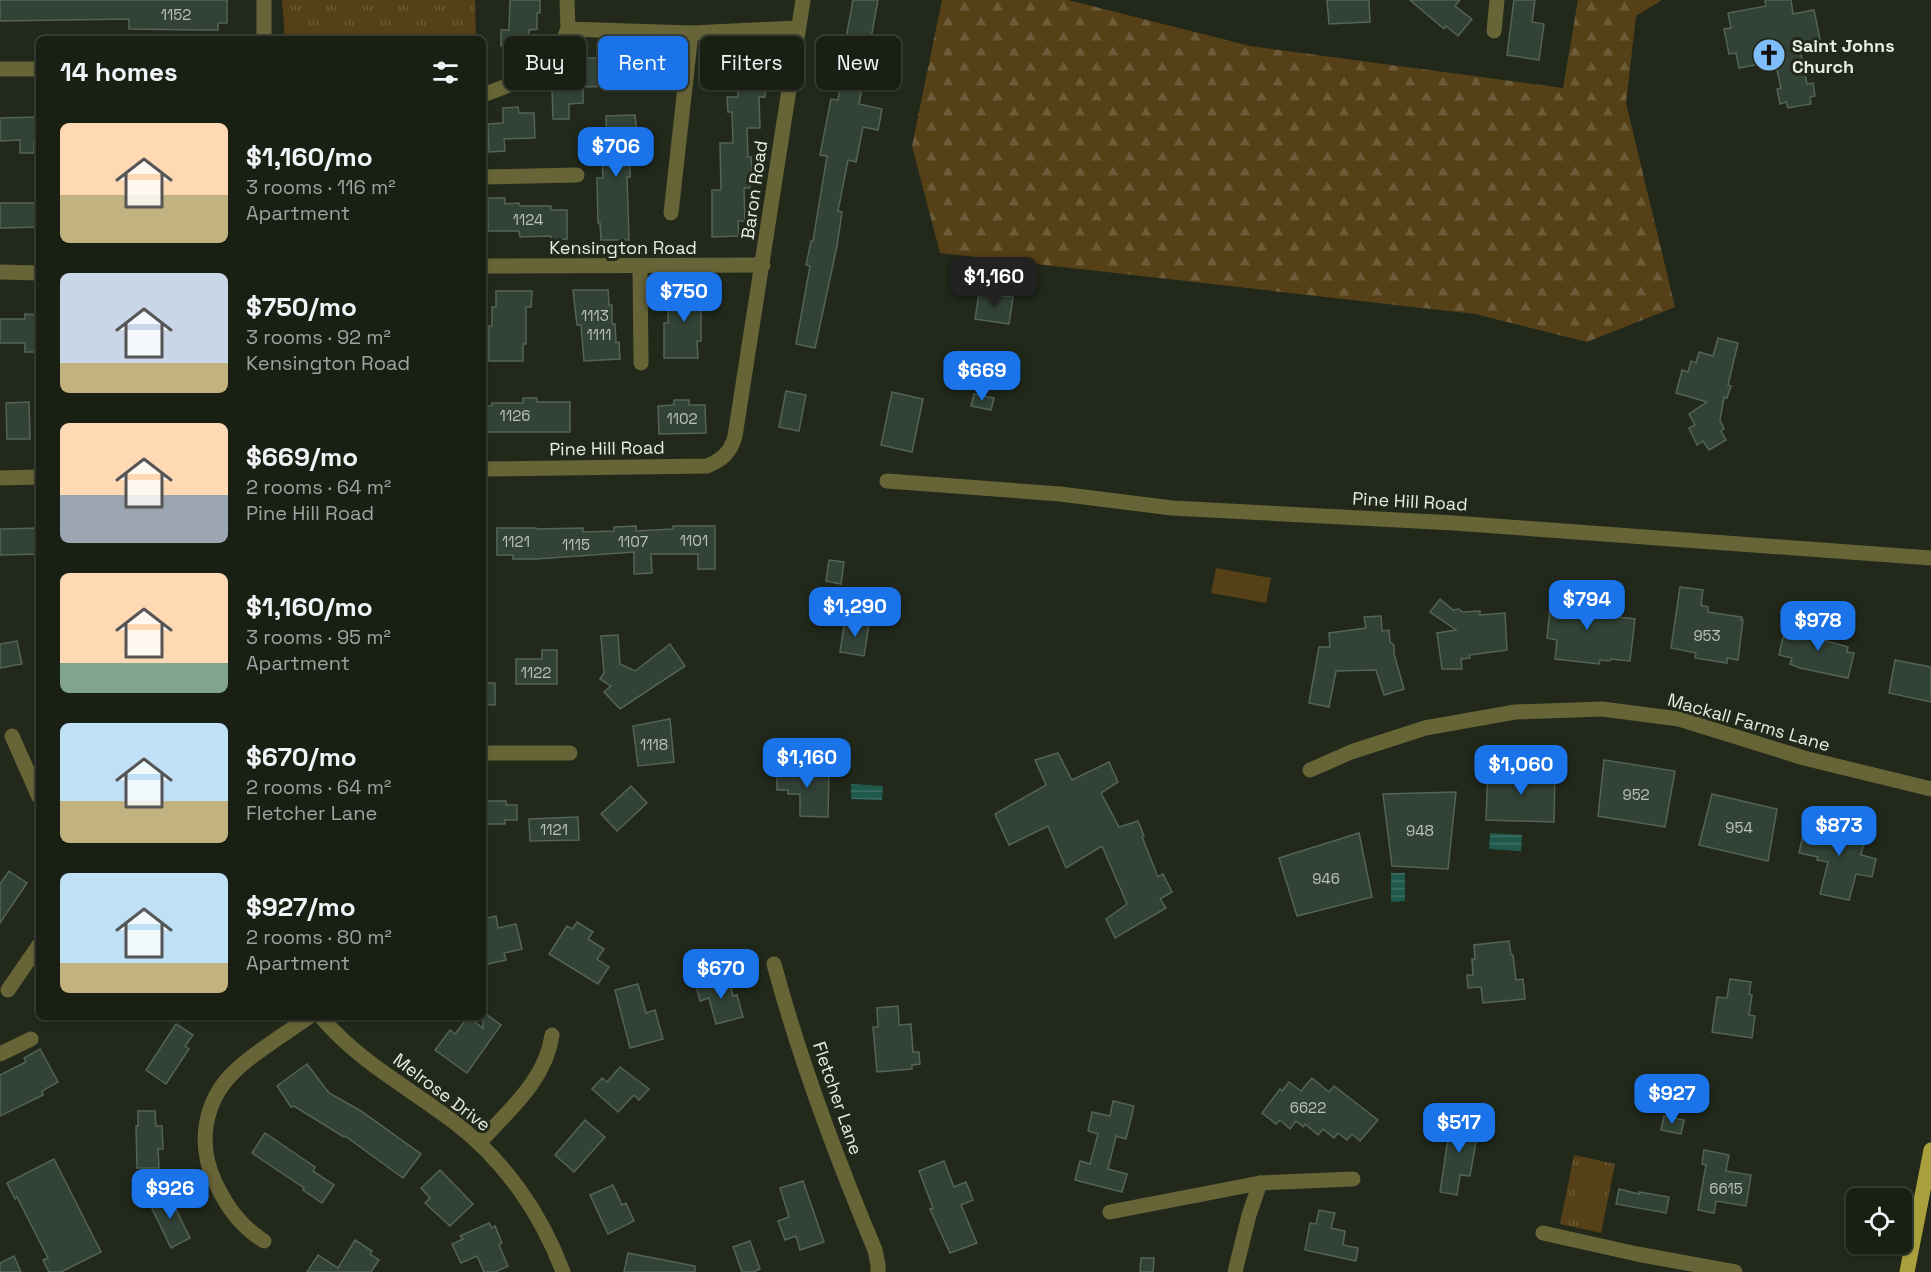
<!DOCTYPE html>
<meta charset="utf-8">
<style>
:root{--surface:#1a1f14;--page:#272c22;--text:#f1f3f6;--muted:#9fa2a0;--line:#383d34;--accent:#1a73e8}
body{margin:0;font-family:"Space Grotesk",sans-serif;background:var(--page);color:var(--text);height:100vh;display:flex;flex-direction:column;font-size:22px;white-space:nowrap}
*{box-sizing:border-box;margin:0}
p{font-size:20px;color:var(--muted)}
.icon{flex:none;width:33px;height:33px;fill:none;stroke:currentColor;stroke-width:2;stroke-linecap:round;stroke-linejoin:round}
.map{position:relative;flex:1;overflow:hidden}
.side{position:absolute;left:36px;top:36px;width:450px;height:984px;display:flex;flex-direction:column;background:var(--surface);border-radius:9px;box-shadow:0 2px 4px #0004,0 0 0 2px var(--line)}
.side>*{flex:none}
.banner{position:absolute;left:504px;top:36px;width:570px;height:54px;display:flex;gap:12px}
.buttons{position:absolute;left:1846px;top:1188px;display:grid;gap:12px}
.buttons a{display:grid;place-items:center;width:66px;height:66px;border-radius:9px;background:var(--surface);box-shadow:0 2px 4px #0004,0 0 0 2px var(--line);font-size:30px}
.price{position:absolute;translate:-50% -51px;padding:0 14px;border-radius:12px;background:var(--accent);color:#fff;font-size:20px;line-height:39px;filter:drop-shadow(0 2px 3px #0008)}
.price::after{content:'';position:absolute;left:50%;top:36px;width:18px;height:14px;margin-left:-9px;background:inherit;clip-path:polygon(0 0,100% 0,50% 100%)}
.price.selected{background:#222;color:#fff}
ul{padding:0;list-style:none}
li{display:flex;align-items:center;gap:18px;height:150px;padding:0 24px}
li span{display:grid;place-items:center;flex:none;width:168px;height:120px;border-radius:9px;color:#555}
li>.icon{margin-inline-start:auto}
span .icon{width:72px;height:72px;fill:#fffc;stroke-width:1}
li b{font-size:26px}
h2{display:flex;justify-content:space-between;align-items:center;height:72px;padding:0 24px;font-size:26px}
.tag{padding:0 21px;border-radius:9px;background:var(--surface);box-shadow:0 2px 4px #0004,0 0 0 2px var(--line);font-size:21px;line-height:54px}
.tag.selected{background:var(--accent);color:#fff}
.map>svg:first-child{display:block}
</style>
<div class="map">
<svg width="1931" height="1272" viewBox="0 0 1931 1272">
<defs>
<pattern id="grass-tufts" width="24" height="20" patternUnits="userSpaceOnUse" patternTransform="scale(1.5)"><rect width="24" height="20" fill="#554018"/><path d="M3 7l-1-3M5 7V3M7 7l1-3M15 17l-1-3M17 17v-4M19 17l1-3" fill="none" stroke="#6d5c39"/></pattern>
<pattern id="forest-firs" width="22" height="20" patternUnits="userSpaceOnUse" patternTransform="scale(1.5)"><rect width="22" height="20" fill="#554018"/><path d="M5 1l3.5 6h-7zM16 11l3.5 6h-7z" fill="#6d5c39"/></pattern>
<pattern id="water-rules" width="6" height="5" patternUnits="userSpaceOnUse" patternTransform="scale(1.5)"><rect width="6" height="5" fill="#1e594c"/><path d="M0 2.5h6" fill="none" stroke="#3f7166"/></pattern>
</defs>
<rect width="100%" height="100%" fill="#22291a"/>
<!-- grass -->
<g fill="url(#grass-tufts)">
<path d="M282 0H475L476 39H285Z"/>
<path d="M1574 1155 1615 1164 1601 1233 1560 1224Z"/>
</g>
<!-- forest -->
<path fill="url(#forest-firs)" d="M942 0H1068L1250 46 1563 88 1578 0H1662L1636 16 1626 103 1675 307 1587 342 1475 314 940 253 912 146Z"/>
<!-- garden -->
<g fill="#554018">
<path d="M1216 568 1271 578 1266 603 1211 593Z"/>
<path d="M1583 1164 1605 1168 1593 1224 1571 1219Z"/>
</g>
<!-- water -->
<g fill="url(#water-rules)">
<path d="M851 784 883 786 882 800 851 799Z"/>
<path d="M1490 833 1522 835 1521 851 1489 849Z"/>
<path d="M1391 873H1405V901L1391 902Z"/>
</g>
<!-- building -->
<g fill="#324236" stroke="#536457" stroke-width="1.5">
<path d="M0 0H227V23H218V30H204L129 29V19L0 21Z"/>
<path d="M510 0H540V13H537V29L529 30V46H501V30H509Z"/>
<path d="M853 0H878L859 104 882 109 878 130 863 127 856 162 848 160 838 211 842 212 837 246 815 348 796 344 810 266 806 265 811 241H813L827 156 820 155 831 99 838 100 847 50 844 49Z"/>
<path d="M1327 0H1369L1370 22 1329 24Z"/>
<path d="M1410 0H1460L1455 6 1472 19 1458 36 1446 26 1444 29Z"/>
<path d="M1514 0H1535L1532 22 1544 24 1539 60 1507 55Z"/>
<path d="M1765 0H1791L1793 14 1814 10 1821 44 1800 49 1807 84 1813 83 1815 96 1810 97 1811 104 1788 108 1786 102 1780 104 1777 89 1781 88 1775 61 1739 68 1736 53 1729 54 1724 29 1731 28 1728 13 1766 6Z"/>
<path d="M760 50 761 66H764L765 97H759L760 128H747L748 157H751L752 172 749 173 750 188H744L745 221H738L739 236 712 237V190H721L720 143H733L732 112H728L727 97H738L737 66 731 67V51Z"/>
<path d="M598 52H613V57H645V52H661V79H645V85L583 87V103L569 104V119H553L552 89H569V78H583V58H598Z"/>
<path d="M518 107 519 113H534L535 138 504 139 505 151 489 152 488 124 503 123V108Z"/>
<path d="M635 115 638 145H634L635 161 630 162V177H627L629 240H601L600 223H598L597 178H603L602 162H606L605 146H607L606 116Z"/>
<path d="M39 117V142H34V153H20V140L0 141V118Z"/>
<path d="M488 198H505V204L519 203 520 206H551V210H567V239L551 240V236L520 237 519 231H488Z"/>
<path d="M0 203H39V227L0 228Z"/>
<path d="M671 288H707V304H701V341H697L698 358H664V323H668V304H671Z"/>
<path d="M573 290H608L609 305H612V324H615L616 343 619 342 620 359 584 361 581 325H577Z"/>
<path d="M496 291H532L531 307H526V344H523V361H489V326H492V307H496Z"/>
<path d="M979 293 1013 297 1009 324 975 319Z"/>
<path d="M25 314 39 315V352H25V343H0V319H25Z"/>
<path d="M1718 338 1738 343 1728 385 1731 386 1727 398 1724 397 1720 420 1724 429 1721 431 1726 440 1709 450 1703 441 1697 445 1689 428 1695 425 1689 414 1707 402 1676 393 1682 370 1688 372 1691 361 1696 363 1699 352 1713 356Z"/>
<path d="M786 391 806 395 799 431 779 427Z"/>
<path d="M892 392 923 399 912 452 881 445Z"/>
<path d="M974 394 994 398 991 410 971 406Z"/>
<path d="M523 398H537V402H570V432H483V406H492V403H523Z"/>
<path d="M674 400H689V405H705L706 433 659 434 658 406 674 405Z"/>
<path d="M29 402 30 439H7L6 403Z"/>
<path d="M636 526V531L673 529V526H715V569H698V554H651L652 573 634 574V552L536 559H513V555H497V528H536V529L583 528V532L614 531V527Z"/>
<path d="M39 528V554L0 555V529Z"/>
<path d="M829 560 844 562 841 584 826 581Z"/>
<path d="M1556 585 1576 587 1574 601 1584 602 1583 613 1635 619 1630 661 1611 659 1610 661 1600 660 1599 664 1555 659 1557 640 1547 638 1551 598 1554 599Z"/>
<path d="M1680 587 1703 590 1701 605 1708 607V612L1742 617 1741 620H1743L1738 660 1727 658V663L1695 658 1696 653 1671 648Z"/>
<path d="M1440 599 1453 610 1459 609 1462 612 1480 611V615L1505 613 1507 650 1469 655 1470 658 1461 659 1462 669H1442L1437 633 1456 630 1430 612Z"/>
<path d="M1381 616 1382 631 1389 630 1390 642 1394 645V654L1404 689 1384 695 1376 670 1336 671 1329 707 1309 703 1319 647H1330L1329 633 1366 628 1364 617Z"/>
<path d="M1812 618 1828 621 1823 640 1848 647 1847 652 1854 653 1848 678 1800 668 1790 664 1792 658 1779 655 1783 637 1796 640 1797 637 1809 630Z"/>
<path d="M845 620 869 624 864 656 840 652Z"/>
<path d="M618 635 620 664 635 671 670 644 685 666 620 709 604 692 611 686 600 679 604 673 601 636Z"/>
<path d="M17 641 22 664 0 668V644Z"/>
<path d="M542 650H557V684H516V659H542Z"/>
<path d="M1895 660 1931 667V702L1889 693Z"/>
<path d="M483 683H495V705L483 704Z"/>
<path d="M670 719 674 762 638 766 633 726Z"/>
<path d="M1058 753 1072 780 1109 762 1118 782 1101 793 1119 827 1138 821 1144 836 1142 837 1158 877 1163 874 1172 892 1160 899 1166 908 1115 938 1106 919 1127 904 1102 846 1066 868 1048 826 1009 845 995 814 1046 785 1035 760Z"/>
<path d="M1604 760 1675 771 1665 827 1598 816Z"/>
<path d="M777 769H829L828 817 800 816V794H788V790H777Z"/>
<path d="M1488 769 1555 772 1554 822 1486 820Z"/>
<path d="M631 786 647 803 617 831 601 814Z"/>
<path d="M1456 792 1448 869 1392 866 1383 794Z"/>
<path d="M1712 794 1777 809 1768 861 1699 845Z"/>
<path d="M483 801H506V805H517V820H505V824H483Z"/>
<path d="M578 817 579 840 530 841 529 819Z"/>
<path d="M1847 824 1867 829 1861 855 1876 859 1872 877 1856 874 1849 900 1820 894 1828 862 1817 860 1818 857 1799 853 1805 826 1819 829 1820 825 1845 831Z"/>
<path d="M1359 833 1372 897 1297 916 1279 858Z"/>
<path d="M9 871 27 883 0 923V884Z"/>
<path d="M496 916 498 928 516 924 522 949 504 953 506 960 483 965V919Z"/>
<path d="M577 922 593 932 588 939 604 949 597 959 609 967 598 984 549 954 567 926 572 929Z"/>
<path d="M1509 941 1511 955H1513L1516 980 1523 979 1525 999 1483 1003 1481 987 1468 988 1467 975H1473L1472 959H1475L1474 945Z"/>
<path d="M728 976 733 996 737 995 743 1017 716 1024 709 998 700 1001 696 985Z"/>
<path d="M1730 979 1751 982 1749 994 1752 995 1749 1015 1755 1016 1752 1038 1712 1032 1717 997 1727 998Z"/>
<path d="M638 984 646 1013 655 1010 663 1039 630 1048 615 990Z"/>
<path d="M898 1006 899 1025 911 1024 913 1052H919L920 1064 912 1065V1069L877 1072 873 1027H878L877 1008Z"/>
<path d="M483 1012 501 1025 467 1073 435 1050 450 1030 455 1034 468 1017 483 1028Z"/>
<path d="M176 1024 193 1035 185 1046 189 1049 166 1084 146 1070Z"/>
<path d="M40 1049 58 1082 42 1091 43 1095 0 1116V1075L26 1062 24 1058Z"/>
<path d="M307 1064 329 1093 361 1111 421 1154 403 1178 345 1136 344 1137 294 1106 291 1107 277 1086Z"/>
<path d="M620 1067 649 1089 639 1100 634 1095 618 1112 592 1089 602 1078 607 1082Z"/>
<path d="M1312 1078 1329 1092 1334 1086 1378 1120 1360 1141 1352 1134 1347 1140 1338 1133 1334 1138 1323 1129 1318 1135 1305 1124 1303 1127 1296 1121 1290 1129 1280 1120 1276 1124 1262 1113 1280 1089 1282 1091 1289 1082 1301 1091Z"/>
<path d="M1113 1101 1134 1106 1126 1139 1116 1136 1108 1169 1127 1174 1122 1192 1075 1180 1080 1161 1090 1164 1098 1134 1088 1131 1092 1112 1110 1116Z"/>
<path d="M138 1111H155L156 1126H162L163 1149H158L159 1168H137L136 1126H138Z"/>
<path d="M1664 1116 1684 1120 1681 1134 1661 1130Z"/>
<path d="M1451 1119 1479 1124 1470 1176 1460 1175 1457 1195 1440 1192Z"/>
<path d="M585 1120 605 1137 574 1172 555 1155Z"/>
<path d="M265 1133 315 1167 313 1171 334 1185 322 1203 303 1190 304 1188 252 1153Z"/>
<path d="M1704 1150 1729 1155 1726 1171 1751 1175 1746 1206 1716 1201 1714 1213 1698 1210 1706 1165 1702 1164Z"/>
<path d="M54 1159 101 1252 61 1272H49L43 1260 48 1258 17 1197 15 1199 7 1183Z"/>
<path d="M944 1161 954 1187 966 1182 973 1200 961 1205 977 1243 950 1253 930 1209 933 1208 919 1171Z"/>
<path d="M440 1170 473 1204 450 1226 425 1203 430 1198 421 1188Z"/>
<path d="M803 1181 824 1242 800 1250 796 1236 785 1240 778 1221 789 1217 780 1188Z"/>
<path d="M613 1185 622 1205 626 1203 634 1221 608 1234 590 1195Z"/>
<path d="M1619 1189 1639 1194V1192L1669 1197 1666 1213 1616 1204Z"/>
<path d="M168 1193 190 1238 171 1248 149 1202Z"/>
<path d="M1319 1210 1335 1213 1331 1228 1345 1231 1343 1245 1358 1248 1356 1261 1305 1250 1310 1223 1316 1224Z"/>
<path d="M489 1223 492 1228 495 1226 502 1243 499 1245 508 1266 495 1272H484L477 1256 461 1263 452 1244 463 1239 460 1236Z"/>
<path d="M355 1240 372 1251 370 1254 379 1260 371 1272H307L318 1255 338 1268Z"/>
<path d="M750 1241 760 1269 753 1272H742L733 1247Z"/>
<path d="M628 1253 695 1266V1272H624Z"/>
<path d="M14 1256 21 1272H0V1263Z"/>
<path d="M1141 1258H1154L1153 1272H1140Z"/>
</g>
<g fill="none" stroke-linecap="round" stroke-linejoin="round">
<!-- street -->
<g stroke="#676438" stroke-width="15">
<path d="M264 0V39"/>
<path d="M568 29 691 33 798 28"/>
<path d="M1494 31 1497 0"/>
<path d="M0 69H39"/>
<path d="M483 95 541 73 556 57 568 29 567 0"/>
<path d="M483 177 577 175"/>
<path d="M671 213 691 33"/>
<path d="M483 266 763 265"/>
<path d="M640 267 641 363"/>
<path d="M0 272 39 273"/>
<path d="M483 469 707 466C722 460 731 452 735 436L803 0"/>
<path d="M0 478 39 477"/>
<path d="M887 481 1060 494 1172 508 1454 523 1931 558"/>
<path d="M12 736 39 797"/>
<path d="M483 753H570"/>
<path d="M1310 770 1351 752 1425 728 1515 712 1602 709 1679 719 1804 758 1931 789"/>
<path d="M774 964C800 1061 836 1157 875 1250L878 1265V1272"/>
<path d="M8 990 39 945"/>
<path d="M321 1017C359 1062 408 1087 454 1122 504 1160 541 1213 563 1272"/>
<path d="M0 1054 31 1039"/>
<path d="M479 1143C508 1111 546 1080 552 1035"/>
<path d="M1110 1212 1260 1183 1353 1179"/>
<path d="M1543 1233 1637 1254 1735 1272"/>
<path d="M264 1241C240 1226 227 1207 215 1182 197 1144 204 1101 234 1072 254 1052 285 1034 309 1017"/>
<path d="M1235 1272 1249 1215 1260 1183"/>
</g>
<!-- primary -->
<path stroke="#a9a03d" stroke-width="15" d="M1907 1272 1931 1150"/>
</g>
<!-- icons -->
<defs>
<symbol id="church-disc" viewBox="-11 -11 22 22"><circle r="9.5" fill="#7ebdf9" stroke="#22291a"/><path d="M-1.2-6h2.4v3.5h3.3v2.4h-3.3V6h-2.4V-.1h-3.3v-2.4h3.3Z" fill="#111"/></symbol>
</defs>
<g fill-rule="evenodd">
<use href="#church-disc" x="1750" y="36" width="38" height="38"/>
</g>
<g text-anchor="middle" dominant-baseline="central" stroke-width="6" stroke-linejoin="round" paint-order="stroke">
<!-- number labels -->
<g font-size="15" fill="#bac2b7">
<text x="176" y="14">1152</text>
<text x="528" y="219">1124</text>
<text x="595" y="315">1113</text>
<text x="599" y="334">1111</text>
<text x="515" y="415">1126</text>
<text x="682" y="418">1102</text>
<text x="694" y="540">1101</text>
<text x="516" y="541">1121</text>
<text x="633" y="541">1107</text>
<text x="576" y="544">1115</text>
<text x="1707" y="635">953</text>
<text x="536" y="672">1122</text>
<text x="654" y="744">1118</text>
<text x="1636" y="794">952</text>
<text x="1739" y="827">954</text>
<text x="554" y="829">1121</text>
<text x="1420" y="830">948</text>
<text x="1326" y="878">946</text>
<text x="1308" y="1107">6622</text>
<text x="1726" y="1188">6615</text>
</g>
<!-- poi labels -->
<g font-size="18" font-weight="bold" fill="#e7ece2" stroke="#22291a" text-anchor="start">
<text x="1792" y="45">Saint Johns<tspan x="1792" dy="21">Church</tspan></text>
</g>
<!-- street labels -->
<g font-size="18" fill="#e7ece2" stroke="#22291a">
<text transform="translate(754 190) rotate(-82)">Baron Road</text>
<text x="623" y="247">Kensington Road</text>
<text transform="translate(607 448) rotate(-1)">Pine Hill Road</text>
<text transform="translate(1410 501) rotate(3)">Pine Hill Road</text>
<text transform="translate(1749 722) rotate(16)">Mackall Farms Lane</text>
<text transform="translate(442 1092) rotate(37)">Melrose Drive</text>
<text transform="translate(838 1098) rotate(71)">Fletcher Lane</text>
</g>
</g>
</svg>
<div class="buttons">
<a><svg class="icon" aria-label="locate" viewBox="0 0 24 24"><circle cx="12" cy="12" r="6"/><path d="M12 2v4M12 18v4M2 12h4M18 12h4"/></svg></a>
</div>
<b class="price" style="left:616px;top:178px">$706</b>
<b class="price selected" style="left:994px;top:308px">$1,160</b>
<b class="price" style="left:684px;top:323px">$750</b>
<b class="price" style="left:982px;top:402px">$669</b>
<b class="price" style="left:1587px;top:631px">$794</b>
<b class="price" style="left:855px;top:638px">$1,290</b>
<b class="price" style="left:1818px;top:652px">$978</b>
<b class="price" style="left:807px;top:789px">$1,160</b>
<b class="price" style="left:1521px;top:796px">$1,060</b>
<b class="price" style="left:1839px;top:857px">$873</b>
<b class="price" style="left:721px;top:1000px">$670</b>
<b class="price" style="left:1672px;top:1125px">$927</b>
<b class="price" style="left:1459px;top:1154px">$517</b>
<b class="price" style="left:170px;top:1220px">$926</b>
<div class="banner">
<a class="tag">Buy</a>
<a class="tag selected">Rent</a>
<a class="tag">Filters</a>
<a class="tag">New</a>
</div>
<section class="side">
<h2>14 homes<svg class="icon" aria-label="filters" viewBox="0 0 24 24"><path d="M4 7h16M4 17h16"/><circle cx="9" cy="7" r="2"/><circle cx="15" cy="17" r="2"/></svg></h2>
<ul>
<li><span style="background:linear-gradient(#ffd9b3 60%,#c2b280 0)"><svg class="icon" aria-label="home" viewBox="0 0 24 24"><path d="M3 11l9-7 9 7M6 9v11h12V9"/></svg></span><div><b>$1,160/mo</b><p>3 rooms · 116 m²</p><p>Apartment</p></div></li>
<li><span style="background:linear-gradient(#c9d6e8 75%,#c2b280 0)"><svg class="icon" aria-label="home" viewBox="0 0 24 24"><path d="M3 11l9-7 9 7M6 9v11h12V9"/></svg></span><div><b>$750/mo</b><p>3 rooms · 92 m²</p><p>Kensington Road</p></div></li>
<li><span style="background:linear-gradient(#ffd9b3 60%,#9aa5b1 0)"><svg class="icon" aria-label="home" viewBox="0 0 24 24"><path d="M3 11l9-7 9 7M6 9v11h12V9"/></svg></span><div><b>$669/mo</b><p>2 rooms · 64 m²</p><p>Pine Hill Road</p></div></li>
<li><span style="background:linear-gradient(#ffd9b3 75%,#7fa58c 0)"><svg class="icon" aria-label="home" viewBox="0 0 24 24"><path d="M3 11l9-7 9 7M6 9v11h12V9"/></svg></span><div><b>$1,160/mo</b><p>3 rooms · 95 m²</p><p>Apartment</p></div></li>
<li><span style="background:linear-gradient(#bfe0f5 65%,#c2b280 0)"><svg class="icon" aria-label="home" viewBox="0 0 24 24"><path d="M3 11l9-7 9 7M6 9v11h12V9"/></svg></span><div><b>$670/mo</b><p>2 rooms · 64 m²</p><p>Fletcher Lane</p></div></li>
<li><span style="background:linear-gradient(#bfe0f5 75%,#c2b280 0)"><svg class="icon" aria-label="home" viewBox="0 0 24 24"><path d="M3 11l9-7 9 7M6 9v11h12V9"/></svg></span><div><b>$927/mo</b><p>2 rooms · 80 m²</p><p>Apartment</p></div></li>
</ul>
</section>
</div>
